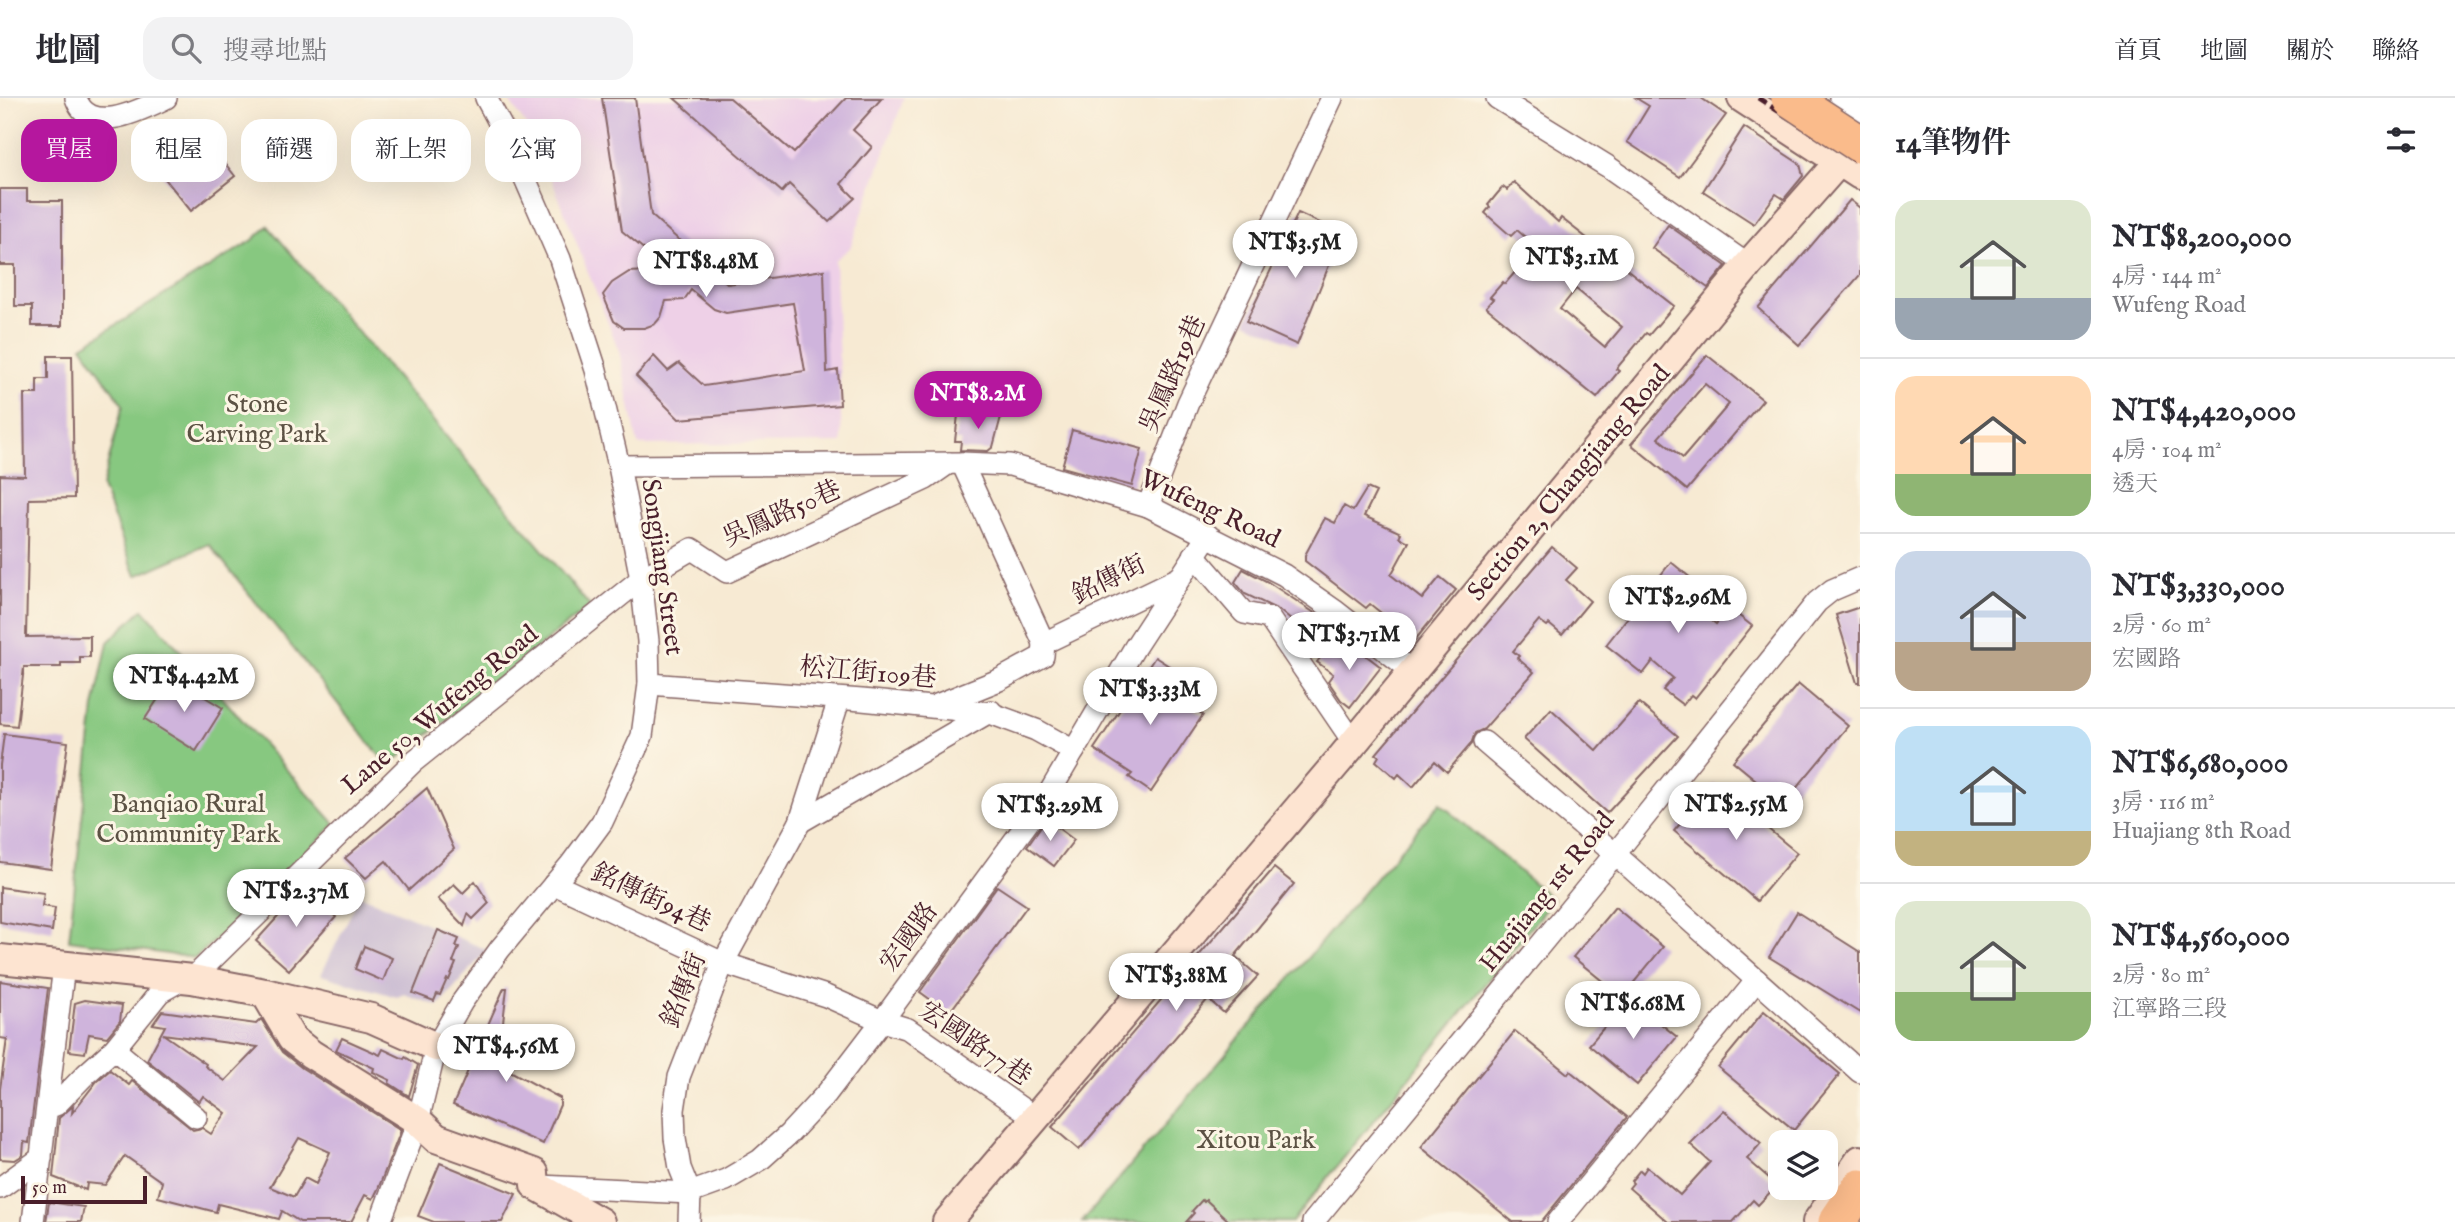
<!DOCTYPE html>
<html lang="zh-TW">
<meta charset="utf-8">
<style>
:root{--surface:#fff;--page:#f2f2f3;--text:#2b2b33;--muted:#7c7c81;--line:#e1e1e2;--accent:#b5179e}
body{margin:0;font-family:"IM FELL English","Noto Serif TC",serif;background:var(--page);color:var(--text);height:100vh;display:flex;flex-direction:column;font-size:26px;white-space:nowrap}
*{box-sizing:border-box;margin:0}
p{font-size:23px;color:var(--muted)}
.icon{flex:none;width:38px;height:38px;fill:none;stroke:currentColor;stroke-width:2;stroke-linecap:round;stroke-linejoin:round}
.map{position:relative;flex:1;overflow:hidden}
.panel{display:flex;flex-direction:column;background:var(--surface);width:595px}
.panel>*{flex:none}
.top-card{position:absolute;left:21px;top:21px;width:665px;height:63px;display:flex;gap:14px}
.controls{position:absolute;left:1768px;top:1032px;display:grid;gap:14px}
.controls a{display:grid;place-items:center;width:70px;height:70px;border-radius:14px;background:var(--surface);box-shadow:0 7px 28px #0002;font-size:35px}
.scale{position:absolute;left:21px;bottom:18px;width:126px;box-sizing:border-box;padding-left:7px;border:4px solid #4a1f2b;border-top:0;font-size:19px;line-height:24px;white-space:nowrap;color:#4a1f2b;-webkit-text-stroke:5px #fcf5e5;paint-order:stroke}
.price{position:absolute;translate:-50% -60px;padding:0 16px;border-radius:24px;background:#fff;color:#222;font-size:23px;line-height:46px;filter:drop-shadow(0 2px 4px #0008)}
.price::after{content:'';position:absolute;left:50%;top:42px;width:21px;height:16px;margin-left:-10px;background:inherit;clip-path:polygon(0 0,100% 0,50% 100%)}
.price.selected{background:var(--accent);color:#fff}
ul{padding:0;list-style:none}
li{display:flex;align-items:center;gap:21px;height:175px;padding:0 35px}
li+li{border-top:2px solid var(--line)}
li span{display:grid;place-items:center;flex:none;width:196px;height:140px;border-radius:21px;color:#555}
li>.icon{margin-inline-start:auto}
span .icon{width:84px;height:84px;fill:#fffc;stroke-width:1}
li b{font-size:30px}
h2{display:flex;justify-content:space-between;align-items:center;height:84px;padding:0 35px;font-size:30px}
.tag{padding:0 24px;border-radius:21px;background:var(--surface);box-shadow:0 7px 28px #0002;font-size:24px;line-height:63px}
.tag.selected{background:var(--accent);color:#fff}
header{display:flex;align-items:center;gap:42px;box-sizing:border-box;height:98px;padding:0 35px;background:var(--surface);border-bottom:2px solid var(--line)}
header strong{font-size:33px}
nav{display:flex;gap:38px;margin-inline-start:auto;font-size:24px}
.search{width:490px;height:63px;background:var(--page);display:flex;align-items:center;gap:18px;box-sizing:border-box;padding:0 24px;border-radius:21px;color:var(--muted);font-size:26px}
main{display:flex;flex:1;min-height:0}
.map>svg:first-child{display:block}
</style>
<header>
<strong>地圖</strong>
<div class="search"><svg class="icon" aria-label="search" viewBox="0 0 24 24"><circle cx="10" cy="10" r="6"/><path d="M15 15l6 6"/></svg>搜尋地點</div>
<nav><a>首頁</a><a>地圖</a><a>關於</a><a>聯絡</a></nav>
</header>
<main>
<div class="map">
<svg width="1860" height="1124" viewBox="0 0 1860 1124">
<rect width="100%" height="100%" fill="#fcf5e5"/>
<filter id="ink" filterUnits="userSpaceOnUse"><feTurbulence type="fractalNoise" baseFrequency=".0143" numOctaves="2"/><feDisplacementMap in="SourceGraphic" scale="14" xChannelSelector="R" yChannelSelector="G"/><feConvolveMatrix kernelMatrix="1 2 1 2 8 2 1 2 1" color-interpolation-filters="sRGB"/></filter>
<filter id="wash" filterUnits="userSpaceOnUse"><feTurbulence type="fractalNoise" baseFrequency=".00686" numOctaves="4" result="noise"/><feDisplacementMap in="SourceGraphic" scale="28" xChannelSelector="R" yChannelSelector="G"/><feGaussianBlur stdDeviation="1.57" result="paint"/><feColorMatrix in="noise" values="0 0 0 0 0 0 0 0 0 0 0 0 0 0 0 0 0 1.4 0 .05"/><feComposite in="paint" operator="in"/></filter>
<g filter="url(#wash)">
<rect width="100%" height="100%" fill="#f7ead3"/>
<!-- built -->
<path fill="#eed0e7" d="M507 0H904L850 150 835 162 842 345 638 347 619 253 535 39Z"/>
<!-- industrial -->
<path fill="#ccbed3" d="M360 797 487 852 438 908 404 896 397 899 321 877Z"/>
<!-- green -->
<g fill="#87c880" stroke="#687456" stroke-width="2">
<path d="M268 128 590 508 388 668 209 446 136 478 102 389 123 307 82 248 253 142Z"/>
<path d="M143 511 335 726 246 815 195 860 69 842 94 609 108 544Z"/>
<path d="M1440 705 1553 802 1292 1124H1082Z"/>
</g>
<g id="blocks">
<!-- building -->
<g fill="#cfb4dc" fill-rule="evenodd">
<path d="M602 0H635L651 117 728 186 824 172 827 274 838 272 840 307 679 321 636 278 654 258 668 273 679 265 704 288 805 273 793 205 726 215 714 211 691 192 684 202 666 203 661 219 655 226 644 230H624L614 223 603 197 612 185 629 174 669 172 622 133Z"/>
<path d="M674 0H730L794 55 846 0H882L853 32 872 49 841 86 855 100 829 124 789 86 782 94Z"/>
<path d="M1636 0H1701L1726 17 1680 79 1627 44 1649 8Z"/>
<path d="M194 26 235 78 191 113 149 61Z"/>
<path d="M1744 29 1800 66 1803 78 1784 101 1776 96 1754 126 1703 93Z"/>
<path d="M1514 84 1558 124 1561 120 1674 208 1649 237 1646 235 1616 271 1619 273 1597 300 1486 209 1493 201 1490 199 1503 184 1505 186 1516 173 1517 174 1538 150 1517 132 1511 138 1485 115 1490 109 1488 107 1497 96 1503 89 1507 92ZM1576 191 1622 229 1605 249 1560 211Z"/>
<path d="M0 91H27V103H62V228H32V208H15V167H0Z"/>
<path d="M1850 102 1860 110V177L1799 247 1758 210Z"/>
<path d="M1298 115 1342 135 1297 247 1246 224Z"/>
<path d="M1668 127 1726 168 1708 190 1652 150Z"/>
<path d="M1707 257 1763 302 1687 392 1631 346ZM1705 286 1729 306 1683 360 1658 340Z"/>
<path d="M48 258H72L74 400 29 401 26 539 90 538V559H80V565H61V569H24L17 628 0 626V377L25 378 24 296H37V281H48Z"/>
<path d="M1002 315 993 349 988 353 960 352 961 343H955L958 317Z"/>
<path d="M1072 332 1142 351 1132 388 1062 369Z"/>
<path d="M1367 390 1376 394 1364 418 1401 435 1399 439 1409 444 1391 477 1422 501 1440 479 1456 492 1415 542 1370 506 1366 510 1305 463V457L1325 420 1335 425 1344 408 1353 413Z"/>
<path d="M1552 449 1577 470 1566 482 1590 503 1562 537 1549 526 1547 528 1539 522 1513 553 1519 558 1517 560 1534 574 1484 631 1475 635 1471 646 1447 674 1435 663 1413 689 1399 676 1396 680 1376 663 1379 658 1376 656Z"/>
<path d="M1671 464 1708 494 1696 510 1716 526 1729 510 1752 528 1695 600 1691 597 1683 607 1663 592 1673 580 1653 563 1643 576 1606 547Z"/>
<path d="M1243 471 1268 484 1325 522 1309 545 1296 536 1292 531 1294 528 1290 525 1292 523 1279 512 1245 496 1235 484Z"/>
<path d="M1860 509V585H1857L1836 517Z"/>
<path d="M1347 543 1381 569 1350 609 1341 602 1328 583 1333 576 1317 564 1329 549 1337 555Z"/>
<path d="M1155 559 1180 575 1173 586 1186 595 1181 602 1203 617 1151 694 1129 679 1132 676 1094 651Z"/>
<path d="M172 579 223 610 196 653 145 621Z"/>
<path d="M1798 586 1848 628 1784 705 1733 663Z"/>
<path d="M1639 605 1678 638 1607 715 1524 641 1551 611 1597 653Z"/>
<path d="M4 636 68 644 51 771 0 764V667Z"/>
<path d="M1714 686 1797 755 1757 803 1674 733Z"/>
<path d="M427 690 454 751 409 792 386 763 366 780 345 760Z"/>
<path d="M1046 721 1074 742 1054 768 1027 748Z"/>
<path d="M1274 770 1294 786 1235 858 1258 878 1224 915 1208 901 1079 1052 1052 1029Z"/>
<path d="M475 783 489 805 473 821 468 816 464 828 438 801 454 786 463 795Z"/>
<path d="M997 788 1027 808 949 915 920 894Z"/>
<path d="M0 789 44 795 42 808 55 810 52 833 0 824Z"/>
<path d="M304 790 336 819 289 872 256 843Z"/>
<path d="M1615 809 1663 849 1622 899 1573 859Z"/>
<path d="M1797 814 1860 854V915L1769 859Z"/>
<path d="M438 832 459 841 456 848 459 849 453 864 456 865 449 882 447 881 440 897 437 896 434 903 413 895Z"/>
<path d="M364 848 392 860 383 883 355 871Z"/>
<path d="M0 883 48 890 29 1045 24 1044 23 1057 15 1062 0 1061V991L7 941 0 940Z"/>
<path d="M504 890H507L503 924 529 938 510 973 560 1000V1007L543 1046 453 1007Z"/>
<path d="M1629 900 1677 939 1637 987 1589 947Z"/>
<path d="M85 902 122 907 120 923 107 939 89 936 85 955 69 953 75 905Z"/>
<path d="M162 913 256 926 261 921 282 954 302 970 401 1032 378 1091 373 1101 365 1097 351 1124H300L282 1113 279 1121 218 1106 216 1114 158 1099 162 1084 125 1058 105 1087 87 1085 86 1092 53 1079 59 1020 73 1008 72 1015 97 983 110 972 129 987 132 983 193 1032 202 1030 211 1036 226 1015 203 998 199 1004 147 962 165 928 153 926ZM163 936 258 949 225 983 205 968 206 966ZM299 1040 330 1054 316 1086 305 1080 294 1099 270 1089Z"/>
<path d="M1764 913 1840 976 1794 1032 1718 969Z"/>
<path d="M1515 933 1568 976 1570 973 1627 1019 1541 1124H1513L1421 1049Z"/>
<path d="M342 940 380 957 383 951 404 961 405 959 418 967 409 998 389 985 390 982 373 974 374 970 336 952Z"/>
<path d="M1724 1012 1761 1045 1747 1061 1777 1087 1758 1107 1753 1102 1733 1124H1668L1629 1090 1633 1085 1631 1083 1640 1072 1643 1075 1647 1069 1680 1097 1710 1064 1690 1046Z"/>
<path d="M440 1065 516 1096 502 1124H434L418 1118Z"/>
<path d="M1202 1102 1204 1104 1206 1102 1230 1124H1186L1194 1115 1192 1113Z"/>
<path d="M49 1104 84 1109 81 1124H46Z"/>
</g>
</g>
</g>
<g filter="url(#ink)">
<use href="#blocks" fill-opacity="0" stroke="#876666" stroke-width="2"/>
<g fill="none" stroke-linecap="round" stroke-linejoin="round">
<defs>
<g id="street">
<path d="M76 0C89 39 141 12 166 0"/>
<path d="M1497 0 1607 68 1748 167"/>
<path d="M1840 0 1860 13"/>
<path d="M962 365 1044 545"/>
<path d="M619 368 962 365 1010 367 1148 408 1284 477 1334 512 1412 573"/>
<path d="M1148 408 1188 305 1332 0"/>
<path d="M1194 457 1244 515 1269 520 1354 645"/>
<path d="M649 586 862 602 990 615 1036 632 1074 653"/>
<path d="M937 607 999 582 1043 558 1044 545 1179 480"/>
<path d="M1484 644 1615 756 1860 974"/>
<path d="M800 724 991 613"/>
<path d="M554 786 723 865 826 898 882 923 908 931 1034 1019"/>
<path d="M192 881 413 664 641 481 692 451 727 474 926 381 949 365"/>
<path d="M114 951 196 1019"/>
<path d="M49 1008 56 1007 86 976 114 951 160 894 185 880"/>
<path d="M540 1088 690 1095 726 1082 760 1062 789 1036 827 995 882 923 1048 697 1135 549 1208 437"/>
<path d="M0 1090 41 1060"/>
<path d="M33 1124 64 868"/>
<path d="M380 1124 418 1023 436 949 462 904 500 851 571 766 602 724 642 638 649 586 648 543 641 481 619 368 596 272 560 161 507 39 486 0"/>
<path d="M689 1124 690 1095 680 1070 675 1040 674 1012 679 979 723 865 800 724 839 602"/>
<path d="M1313 1124 1615 756 1817 504 1832 492 1860 480"/>
<path d="M1558 1124 1757 882"/>
</g>
<g id="secondary">
<path d="M1742 0 1860 77"/>
<path d="M0 861 192 881 265 895 371 920 436 949"/>
<path d="M265 895 292 941 311 956 418 1023 436 1040 534 1075 535 1087 600 1124"/>
<path d="M947 1124 1342 659 1748 167 1860 40"/>
<path d="M1817 1124 1860 1062"/>
</g>
<path id="highway" d="M1837 1124 1860 1090"/>
</defs>
<!-- street casing -->
<use href="#street" stroke="#876666" stroke-width="24"/>
<!-- secondary casing -->
<use href="#secondary" stroke="#876666" stroke-width="32"/>
<!-- highway casing -->
<use href="#highway" stroke="#876666" stroke-width="40"/>
<!-- street -->
<use href="#street" stroke="#fff" stroke-width="21"/>
<!-- secondary -->
<use href="#secondary" stroke="#fde4d1" stroke-width="28"/>
<!-- highway -->
<use href="#highway" stroke="#fabb8b" stroke-width="37"/>
<!-- rail -->
<g stroke="#4a1f2b" stroke-width="5" stroke-dasharray="10 5" stroke-linecap="butt">
<path d="M1758 0 1860 66"/>
<path d="M1819 0 1860 27"/>
</g>
<defs>
<path id="highway-bridge" d="M1790 0 1860 46"/>
</defs>
<!-- highway-bridge casing -->
<use href="#highway-bridge" stroke="#876666" stroke-width="40" stroke-linecap="butt"/>
<!-- highway-bridge -->
<use href="#highway-bridge" stroke="#fabb8b" stroke-width="37"/>
</g>
</g>
<g text-anchor="middle" dominant-baseline="central" stroke-width="6" stroke-linejoin="round" paint-order="stroke">
<!-- street labels -->
<g font-size="26" fill="#4a1f2b" stroke="#fcf5e5">
<text transform="translate(1173 276) rotate(-66)">吳鳳路19巷</text>
<text transform="translate(1569 385) rotate(-50)">Section 2, Changjiang Road</text>
<text transform="translate(1210 411) rotate(25)">Wufeng Road</text>
<text transform="translate(782 416) rotate(-24)">吳鳳路50巷</text>
<text transform="translate(662 469) rotate(82)">Songjiang Street</text>
<text transform="translate(1109 482) rotate(-26)">銘傳街</text>
<text transform="translate(868 575) rotate(5)">松江街109巷</text>
<text transform="translate(440 612) rotate(-40)">Lane 50, Wufeng Road</text>
<text transform="translate(1547 794) rotate(-51)">Huajiang 1st Road</text>
<text transform="translate(651 800) rotate(25)">銘傳街94巷</text>
<text transform="translate(909 839) rotate(-54)">宏國路</text>
<text transform="translate(684 892) rotate(-68)">銘傳街</text>
<text transform="translate(975 946) rotate(34)">宏國路77巷</text>
</g>
<!-- park labels -->
<g font-size="26" fill="#5c5244" stroke="#fcf5e5">
<text x="257" y="306">Stone<tspan x="257" dy="30">Carving Park</tspan></text>
<text x="188" y="706">Banqiao Rural<tspan x="188" dy="30">Community Park</tspan></text>
<text x="1256" y="1042">Xitou Park</text>
</g>
</g>
</svg>
<div class="controls">
<a><svg class="icon" aria-label="layers" viewBox="0 0 24 24"><path d="M12 4l9 5-9 5-9-5zM3 14l9 5 9-5"/></svg></a>
</div>
<div class="scale">50 m</div>
<b class="price" style="left:1295px;top:182px">NT$3.5M</b>
<b class="price" style="left:1572px;top:197px">NT$3.1M</b>
<b class="price" style="left:706px;top:201px">NT$8.48M</b>
<b class="price selected" style="left:978px;top:333px">NT$8.2M</b>
<b class="price" style="left:1678px;top:537px">NT$2.96M</b>
<b class="price" style="left:1349px;top:574px">NT$3.71M</b>
<b class="price" style="left:184px;top:616px">NT$4.42M</b>
<b class="price" style="left:1150px;top:629px">NT$3.33M</b>
<b class="price" style="left:1736px;top:744px">NT$2.55M</b>
<b class="price" style="left:1050px;top:745px">NT$3.29M</b>
<b class="price" style="left:296px;top:831px">NT$2.37M</b>
<b class="price" style="left:1176px;top:915px">NT$3.88M</b>
<b class="price" style="left:1633px;top:943px">NT$6.68M</b>
<b class="price" style="left:506px;top:986px">NT$4.56M</b>
<div class="top-card">
<a class="tag selected">買屋</a>
<a class="tag">租屋</a>
<a class="tag">篩選</a>
<a class="tag">新上架</a>
<a class="tag">公寓</a>
</div>
</div>
<section class="panel">
<h2>14筆物件<svg class="icon" aria-label="filters" viewBox="0 0 24 24"><path d="M4 7h16M4 17h16"/><circle cx="9" cy="7" r="2"/><circle cx="15" cy="17" r="2"/></svg></h2>
<ul>
<li><span style="background:linear-gradient(#dfe7d0 70%,#9aa5b1 0)"><svg class="icon" aria-label="home" viewBox="0 0 24 24"><path d="M3 11l9-7 9 7M6 9v11h12V9"/></svg></span><div><b>NT$8,200,000</b><p>4房 · 144 m²</p><p>Wufeng Road</p></div></li>
<li><span style="background:linear-gradient(#ffd9b3 70%,#8fb573 0)"><svg class="icon" aria-label="home" viewBox="0 0 24 24"><path d="M3 11l9-7 9 7M6 9v11h12V9"/></svg></span><div><b>NT$4,420,000</b><p>4房 · 104 m²</p><p>透天</p></div></li>
<li><span style="background:linear-gradient(#c9d6e8 65%,#b9a48a 0)"><svg class="icon" aria-label="home" viewBox="0 0 24 24"><path d="M3 11l9-7 9 7M6 9v11h12V9"/></svg></span><div><b>NT$3,330,000</b><p>2房 · 60 m²</p><p>宏國路</p></div></li>
<li><span style="background:linear-gradient(#bfe0f5 75%,#c2b280 0)"><svg class="icon" aria-label="home" viewBox="0 0 24 24"><path d="M3 11l9-7 9 7M6 9v11h12V9"/></svg></span><div><b>NT$6,680,000</b><p>3房 · 116 m²</p><p>Huajiang 8th Road</p></div></li>
<li><span style="background:linear-gradient(#dfe7d0 65%,#8fb573 0)"><svg class="icon" aria-label="home" viewBox="0 0 24 24"><path d="M3 11l9-7 9 7M6 9v11h12V9"/></svg></span><div><b>NT$4,560,000</b><p>2房 · 80 m²</p><p>江寧路三段</p></div></li>
</ul>
</section>
</main>
